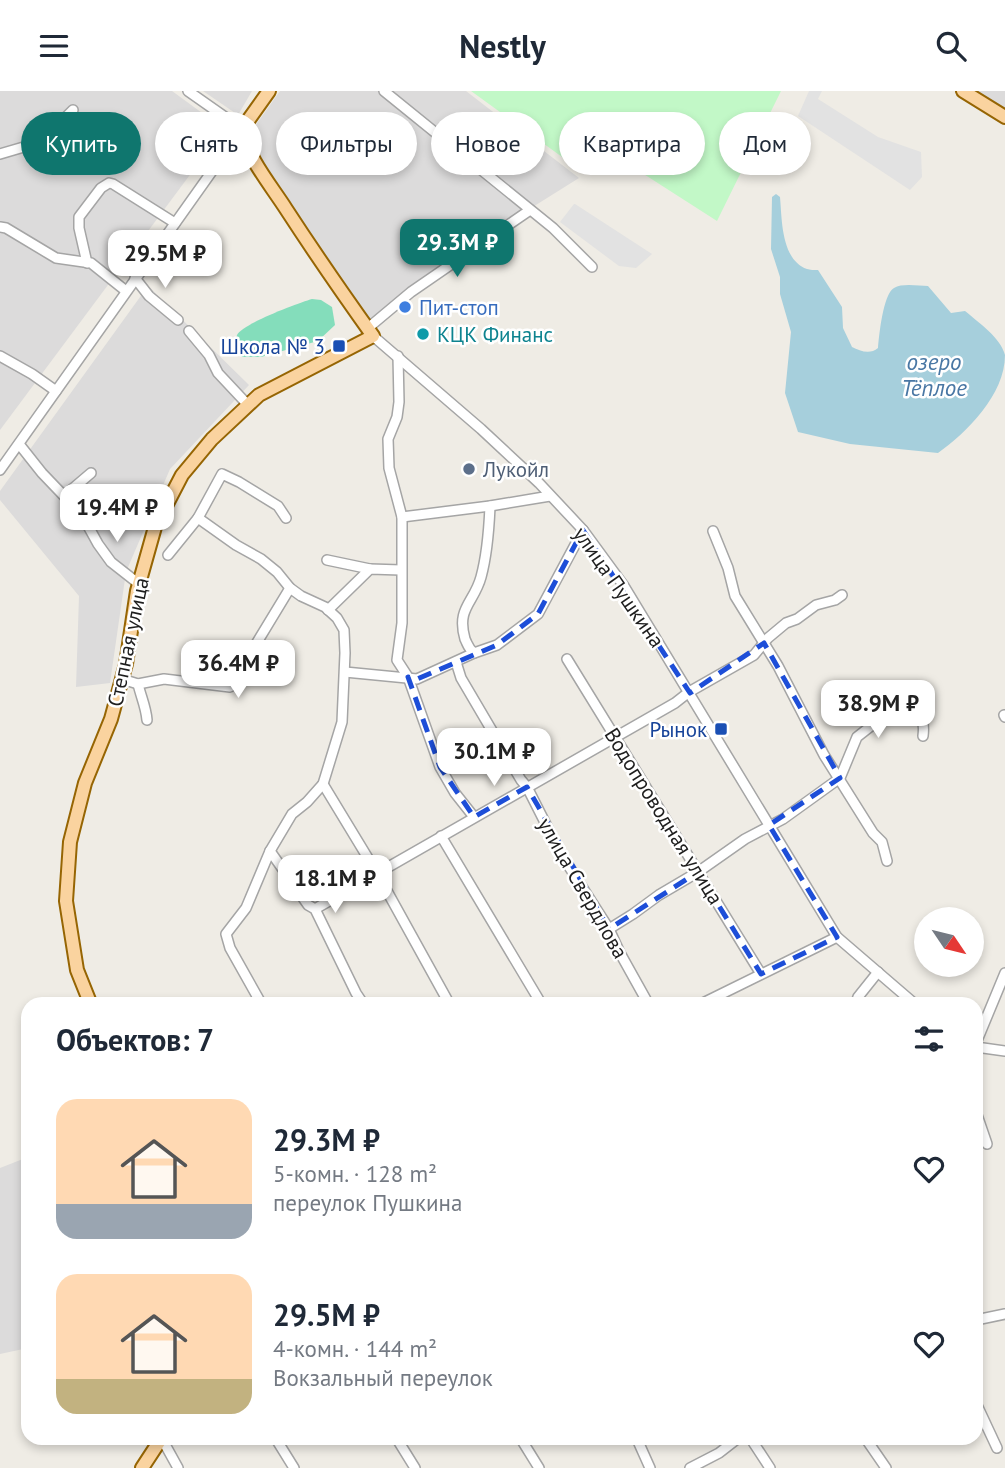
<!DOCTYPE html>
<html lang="ru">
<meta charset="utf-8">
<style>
:root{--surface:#fff;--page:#f2f2f3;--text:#1f2937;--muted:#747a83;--accent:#0f766e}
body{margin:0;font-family:"PT Sans",sans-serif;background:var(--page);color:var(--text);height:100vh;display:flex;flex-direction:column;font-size:26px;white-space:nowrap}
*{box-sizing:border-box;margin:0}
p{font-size:23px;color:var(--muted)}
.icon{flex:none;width:38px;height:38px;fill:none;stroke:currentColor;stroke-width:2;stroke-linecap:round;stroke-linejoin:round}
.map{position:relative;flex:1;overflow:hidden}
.details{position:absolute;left:21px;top:906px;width:962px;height:448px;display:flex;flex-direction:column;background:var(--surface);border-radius:21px;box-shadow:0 4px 10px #0003}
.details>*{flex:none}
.banner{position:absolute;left:21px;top:21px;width:964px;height:63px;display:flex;gap:14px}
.needle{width:46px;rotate:125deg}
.tools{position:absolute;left:914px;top:816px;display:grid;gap:14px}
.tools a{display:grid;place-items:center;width:70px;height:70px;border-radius:50%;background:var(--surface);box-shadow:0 4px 10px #0003;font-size:35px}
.price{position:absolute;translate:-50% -60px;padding:0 16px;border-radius:14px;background:#fff;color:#222;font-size:23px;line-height:46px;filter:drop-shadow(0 2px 4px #0008)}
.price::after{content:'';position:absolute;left:50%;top:42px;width:21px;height:16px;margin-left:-10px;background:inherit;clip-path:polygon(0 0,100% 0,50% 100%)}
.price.active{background:var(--accent);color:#fff}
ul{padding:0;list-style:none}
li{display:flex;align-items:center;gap:21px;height:175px;padding:0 35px}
li span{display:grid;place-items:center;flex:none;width:196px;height:140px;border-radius:21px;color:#555}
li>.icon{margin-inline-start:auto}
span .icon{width:84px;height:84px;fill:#fffc;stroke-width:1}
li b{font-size:30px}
h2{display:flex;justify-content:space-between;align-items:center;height:84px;padding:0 35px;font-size:30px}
.tag{padding:0 24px;border-radius:32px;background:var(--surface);box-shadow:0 4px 10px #0003;font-size:24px;line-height:63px}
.tag.active{background:var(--accent);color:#fff}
header{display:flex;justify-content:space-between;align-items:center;height:91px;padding:0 35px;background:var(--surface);font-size:32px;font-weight:800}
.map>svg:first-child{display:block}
</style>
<header><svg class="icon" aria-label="menu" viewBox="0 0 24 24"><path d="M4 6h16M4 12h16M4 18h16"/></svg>Nestly<svg class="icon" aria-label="search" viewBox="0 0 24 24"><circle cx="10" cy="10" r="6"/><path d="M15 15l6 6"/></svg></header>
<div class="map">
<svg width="1005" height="1377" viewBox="0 0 1005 1377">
<rect width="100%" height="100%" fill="#efece5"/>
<!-- residential -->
<g fill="#dcdbdb">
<path d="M0 0H172L224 38 0 339Z"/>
<path d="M203 0H252L238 24Z"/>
<path d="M280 0H466L579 87 466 158 368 229 349 197 252 62 253 38Z"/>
<path d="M973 0H1005V20Z"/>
<path d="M148 195 249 294 170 378 126 481 110 592 76 596 79 505 0 409V400Z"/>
<path d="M28 1066V1257L0 1263V1077Z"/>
</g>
<!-- park -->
<path fill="#c2f8c7" d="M471 0H781L717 130 600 55 580 79Z"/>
<!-- pitch -->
<path fill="#84ddbb" d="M312 208 321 209 332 216 335 234 318 250 261 266H242C238 259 234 252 237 244 242 233 298 212 312 208Z"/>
<!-- parking -->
<g fill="#e2e2e2">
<path d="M809 0H822L818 8 878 46 921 61 922 86 910 99 798 25Z"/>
<path d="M574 113H575L652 163 636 177 619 175 560 131Z"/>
</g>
<!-- water -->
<path fill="#a6cfdc" d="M776 103 780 106C782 128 781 169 807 178 810 179 814 179 818 179L842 216 843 237 852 256C860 260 870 264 878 257 879 245 883 203 894 197 902 192 919 195 928 195L951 222 965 220C978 231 1001 247 1005 264 1005 304 966 342 938 362L850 353 798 341 785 302 791 241 780 203V186L771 158 772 106Z"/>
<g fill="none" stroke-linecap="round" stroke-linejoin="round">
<defs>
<g id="minor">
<path d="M384 0 553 137 592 176"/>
<path d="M0 63 34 53 54 38 73 19"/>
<path d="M0 136 6 137 56 167 91 172 126 200"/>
<path d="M87 172 79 137V126L101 97 109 92 113 93 175 132"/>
<path d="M135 187 149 205 178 229"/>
<path d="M368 237 411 201 530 119"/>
<path d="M189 240 209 264 218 282 248 314"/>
<path d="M373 245 481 338 539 392 583 439 624 495 837 846 916 914"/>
<path d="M0 265 32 283 56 300"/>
<path d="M398 265 399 311 397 326 388 348 389 377 402 426V532L397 569 408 586 440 676 455 702 474 726"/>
<path d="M19 353 42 382 64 405 91 382"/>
<path d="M0 379 242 38 188 0"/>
<path d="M82 424 98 453 111 471 139 493"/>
<path d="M402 426 490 415 550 405"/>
<path d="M198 427 222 383 239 391 278 415 286 427"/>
<path d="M713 440 728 477 735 505 778 575 824 664 873 742 882 751 887 770"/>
<path d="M168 464 198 427 236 454 261 468 277 481 290 497 301 505 325 516 337 527 344 539 345 562 342 631 323 693 307 711 292 723 270 760 246 817 226 843 230 857 262 914"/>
<path d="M327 469 370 478"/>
<path d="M328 519 370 478 401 479"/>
<path d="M474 562C468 557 468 554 465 548 456 517 474 512 481 486 487 464 489 439 490 415"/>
<path d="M567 568 761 883"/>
<path d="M456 571 461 587 521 689 527 696 561 763 609 838 620 862 649 914"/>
<path d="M345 581 417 588 474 562 497 554 538 523 583 439"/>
<path d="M122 588 138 593 164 588 230 596 290 497"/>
<path d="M138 593C141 606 146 616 147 629"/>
<path d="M1004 624 1005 626"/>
<path d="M323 693 377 782 450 914"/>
<path d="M441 745 542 914"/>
<path d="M270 760 308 814 315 818 356 902 364 914"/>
<path d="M315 818 675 612 689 601 754 564 768 547 786 532 797 528 816 514 835 509 842 504"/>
<path d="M609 838 633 823 659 804 698 781 745 748 783 728 840 687 857 646 908 606C921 617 925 629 923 645"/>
<path d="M699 914 837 846"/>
<path d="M855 914 858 906 878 881"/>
<path d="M976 952 1005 882"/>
<path d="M976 956 1005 960"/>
<path d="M976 1021 987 1053"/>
<path d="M976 1229 1005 1223"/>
<path d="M976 1312 997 1357"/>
<path d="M162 1348 178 1377"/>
<path d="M276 1348 294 1377"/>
<path d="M397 1348 415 1377"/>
<path d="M521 1348 539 1377"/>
<path d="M637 1348 650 1377"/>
<path d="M751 1348 770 1377"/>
<path d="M866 1348 886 1377"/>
<path d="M690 1377 719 1362 737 1348"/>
</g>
<g id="major">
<path d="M963 0 1005 26"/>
<path d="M91 914 77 879 66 810 70 751 85 692 111 628 126 573 137 500 155 436 182 384 212 348 259 304 373 245C343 203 314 161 286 118 270 93 248 68 242 38L269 0"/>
<path d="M142 1377 161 1348"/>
</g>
</defs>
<!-- minor casing -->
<use href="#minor" stroke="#a5a5a5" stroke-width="12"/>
<!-- major casing -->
<use href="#major" stroke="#966503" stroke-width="16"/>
<!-- minor -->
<use href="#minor" stroke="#fff" stroke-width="9"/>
<!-- major -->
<use href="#major" stroke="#fad39f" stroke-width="12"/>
</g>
<!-- marked area -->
<path fill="none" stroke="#1d4ed8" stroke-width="5" stroke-dasharray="14 9" stroke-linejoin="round" d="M583 439 690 602 764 552 840 687 769 734 837 846 761 883 698 781 609 838 527 696 474 726 440 676 408 586 417 588 497 554 538 523Z"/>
<!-- markers -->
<circle fill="#3f7fe0" stroke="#fff" stroke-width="2.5" cx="405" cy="216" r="7"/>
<circle fill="#0f9aa8" stroke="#fff" stroke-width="2.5" cx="423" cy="243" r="7"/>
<g fill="#1a4fb4" stroke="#fff" stroke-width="2.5">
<rect x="332" y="248" width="14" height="14" rx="3.5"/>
<rect x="714" y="631" width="14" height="14" rx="3.5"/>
</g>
<circle fill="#5c6f8a" stroke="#fff" stroke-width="2.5" cx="469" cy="378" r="7"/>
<g text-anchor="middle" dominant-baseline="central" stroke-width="5" stroke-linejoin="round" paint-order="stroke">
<!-- shop labels -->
<g font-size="21" fill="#366cbe" stroke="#fff" text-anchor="start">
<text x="419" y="216">Пит-стоп</text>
</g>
<!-- culture labels -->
<g font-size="21" fill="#0d838f" stroke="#fff" text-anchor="start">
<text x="437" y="243">КЦК Финанс</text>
</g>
<!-- transit labels -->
<g font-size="21" fill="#164399" stroke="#fff" text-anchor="end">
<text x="325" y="255">Школа № 3</text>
<text x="707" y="638">Рынок</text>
</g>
<!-- service labels -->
<g font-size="21" fill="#4e5e75" stroke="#fff" text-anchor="start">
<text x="483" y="378">Лукойл</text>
</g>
<!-- street labels -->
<g font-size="21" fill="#1e1e1e" stroke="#fff">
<text transform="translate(619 496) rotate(55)">улица Пушкина</text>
<text transform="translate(128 551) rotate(-78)">Степная улица</text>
<text transform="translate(664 725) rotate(58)">Водопроводная улица</text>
<text transform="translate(583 797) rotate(60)">улица Свердлова</text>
</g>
<!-- water labels -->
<g font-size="23" font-style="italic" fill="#4977a4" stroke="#fff">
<text x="934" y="270">озеро<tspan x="934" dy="26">Тёплое</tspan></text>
</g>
</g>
</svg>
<div class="tools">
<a><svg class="needle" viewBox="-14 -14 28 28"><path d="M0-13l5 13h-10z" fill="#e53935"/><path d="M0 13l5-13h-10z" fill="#747a83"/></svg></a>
</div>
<b class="price active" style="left:457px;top:188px">29.3M ₽</b>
<b class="price" style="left:165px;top:199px">29.5M ₽</b>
<b class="price" style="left:117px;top:453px">19.4M ₽</b>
<b class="price" style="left:238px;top:609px">36.4M ₽</b>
<b class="price" style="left:878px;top:649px">38.9M ₽</b>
<b class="price" style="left:494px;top:697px">30.1M ₽</b>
<b class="price" style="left:335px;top:824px">18.1M ₽</b>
<div class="banner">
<a class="tag active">Купить</a>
<a class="tag">Снять</a>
<a class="tag">Фильтры</a>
<a class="tag">Новое</a>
<a class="tag">Квартира</a>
<a class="tag">Дом</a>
</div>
<section class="details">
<h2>Объектов: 7<svg class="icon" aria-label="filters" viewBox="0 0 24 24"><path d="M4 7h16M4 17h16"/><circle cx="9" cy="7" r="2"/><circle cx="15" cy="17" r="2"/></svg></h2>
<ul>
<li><span style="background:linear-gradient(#ffd9b3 75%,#9aa5b1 0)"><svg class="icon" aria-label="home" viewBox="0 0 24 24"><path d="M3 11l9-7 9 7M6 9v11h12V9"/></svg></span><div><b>29.3M ₽</b><p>5-комн. · 128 m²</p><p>переулок Пушкина</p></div><svg class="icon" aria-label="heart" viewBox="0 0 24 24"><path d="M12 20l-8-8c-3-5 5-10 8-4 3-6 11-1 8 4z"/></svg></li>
<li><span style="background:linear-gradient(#ffd9b3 75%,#c2b280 0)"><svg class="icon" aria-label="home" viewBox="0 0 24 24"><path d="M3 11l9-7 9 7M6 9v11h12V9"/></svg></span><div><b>29.5M ₽</b><p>4-комн. · 144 m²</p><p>Вокзальный переулок</p></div><svg class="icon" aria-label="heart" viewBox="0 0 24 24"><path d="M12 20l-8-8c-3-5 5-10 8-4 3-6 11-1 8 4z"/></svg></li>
</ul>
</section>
</div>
